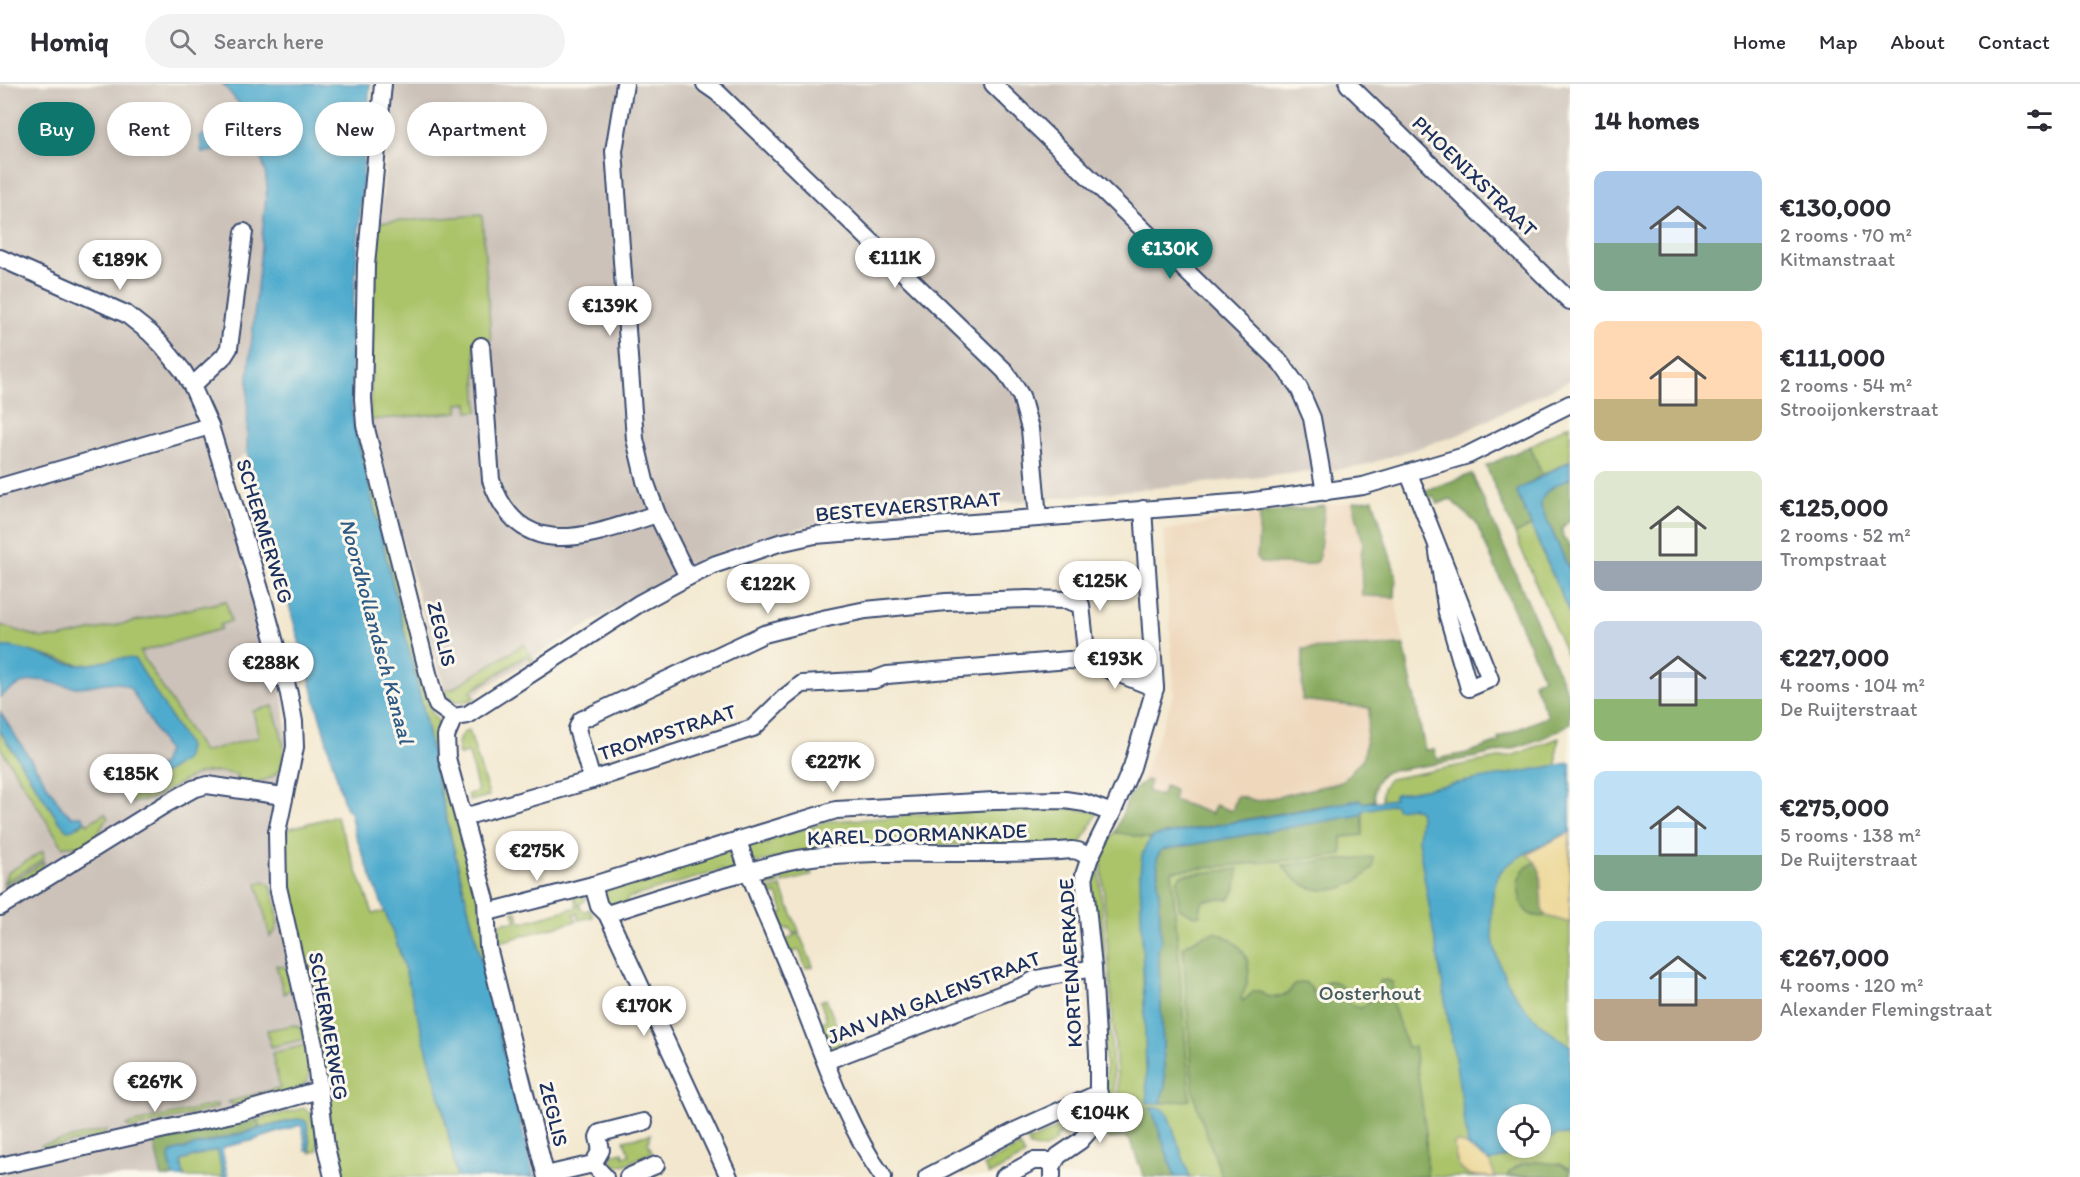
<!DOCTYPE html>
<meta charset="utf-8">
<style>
:root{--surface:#fff;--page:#f2f2f3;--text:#2b2b33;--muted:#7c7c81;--line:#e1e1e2;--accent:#0f766e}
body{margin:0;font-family:Itim,sans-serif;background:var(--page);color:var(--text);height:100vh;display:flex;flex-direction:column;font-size:22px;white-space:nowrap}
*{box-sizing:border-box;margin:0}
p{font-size:20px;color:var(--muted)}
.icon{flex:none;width:33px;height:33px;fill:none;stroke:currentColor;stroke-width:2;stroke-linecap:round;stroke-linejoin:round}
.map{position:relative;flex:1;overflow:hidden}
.sheet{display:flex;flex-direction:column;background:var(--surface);width:510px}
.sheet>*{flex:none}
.guide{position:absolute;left:18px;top:18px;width:570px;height:54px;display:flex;gap:12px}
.tools{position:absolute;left:1497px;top:1020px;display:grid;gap:12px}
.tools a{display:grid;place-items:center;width:54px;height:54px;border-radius:50%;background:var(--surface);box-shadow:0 3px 9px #0003;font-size:30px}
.price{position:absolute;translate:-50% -51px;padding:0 14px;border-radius:21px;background:#fff;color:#222;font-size:20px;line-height:39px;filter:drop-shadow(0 2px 3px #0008)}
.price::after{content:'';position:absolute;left:50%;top:36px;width:18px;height:14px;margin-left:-9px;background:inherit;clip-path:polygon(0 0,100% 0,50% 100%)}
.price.selected{background:var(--accent);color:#fff}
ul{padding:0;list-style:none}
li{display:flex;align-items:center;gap:18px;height:150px;padding:0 24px}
li span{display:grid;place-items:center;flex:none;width:168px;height:120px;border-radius:12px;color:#555}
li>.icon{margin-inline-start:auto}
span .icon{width:72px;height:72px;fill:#fffc;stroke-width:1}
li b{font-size:26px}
h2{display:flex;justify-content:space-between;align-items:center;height:72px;padding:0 24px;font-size:26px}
.pill{padding:0 21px;border-radius:27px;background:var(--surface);box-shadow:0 3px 9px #0003;font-size:21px;line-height:54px}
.pill.selected{background:var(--accent);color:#fff}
header{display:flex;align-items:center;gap:36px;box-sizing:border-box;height:84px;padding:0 30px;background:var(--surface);border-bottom:2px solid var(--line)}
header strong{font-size:28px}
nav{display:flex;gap:33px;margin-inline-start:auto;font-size:21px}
.search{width:420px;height:54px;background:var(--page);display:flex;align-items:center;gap:15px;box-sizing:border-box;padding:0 21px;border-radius:33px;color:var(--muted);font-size:22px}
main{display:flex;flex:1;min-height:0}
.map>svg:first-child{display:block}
</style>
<header>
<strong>Homiq</strong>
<div class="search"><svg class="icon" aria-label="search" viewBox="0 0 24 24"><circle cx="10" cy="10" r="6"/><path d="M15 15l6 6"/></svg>Search here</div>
<nav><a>Home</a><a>Map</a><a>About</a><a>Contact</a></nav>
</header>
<main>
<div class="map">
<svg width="1570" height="1093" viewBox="0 0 1570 1093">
<rect width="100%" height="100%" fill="#fbf7ec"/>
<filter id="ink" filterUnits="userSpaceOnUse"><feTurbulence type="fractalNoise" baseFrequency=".0167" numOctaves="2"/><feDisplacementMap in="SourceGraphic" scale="12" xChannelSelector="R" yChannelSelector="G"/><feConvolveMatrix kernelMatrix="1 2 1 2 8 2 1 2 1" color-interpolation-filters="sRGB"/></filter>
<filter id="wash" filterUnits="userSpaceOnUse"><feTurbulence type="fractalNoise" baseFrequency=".008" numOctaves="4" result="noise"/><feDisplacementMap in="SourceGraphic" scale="24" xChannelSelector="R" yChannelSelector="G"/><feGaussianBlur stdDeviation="1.35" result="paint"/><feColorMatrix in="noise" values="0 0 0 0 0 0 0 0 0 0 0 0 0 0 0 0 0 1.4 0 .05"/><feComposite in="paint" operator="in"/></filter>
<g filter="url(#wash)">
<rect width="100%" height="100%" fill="#f3e8cf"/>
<!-- built -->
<path fill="#eed7bb" d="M1373 415 1396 491 1395 513 1425 666 1364 673 1341 698 1258 717 1238 712 1228 739 1137 709 1174 610 1164 447 1260 429Z"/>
<!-- industrial -->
<g fill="#ccc2b9">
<path d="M0 0H223L241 22 247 39 200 52 202 69 254 59 261 73 266 89 265 134 248 293 247 369 217 388 245 485 254 509 284 615 287 659 271 746 314 1009 211 1036 225 1093H0Z"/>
<path d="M390 0H1570V296L1458 351 1359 383 849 435 817 440 749 457 708 473 577 547 450 625 370 342 375 221Z"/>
</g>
<!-- green -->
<g fill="#abc46a" stroke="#637a64" stroke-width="1.5" fill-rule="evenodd">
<path d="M482 131 491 256 474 257 478 327 469 328 468 319 458 320V328L370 336 374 139Z"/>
<path d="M1570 340V377L1542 391 1530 362Z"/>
<path d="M363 344 431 627 443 644 525 1040 522 1041 436 692 423 624 355 345Z"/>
<path d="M1531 442 1570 531V580L1515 450Z"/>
<path d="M226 517 231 537 220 541 221 545 140 568 203 668 259 653 253 627 273 622C276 636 284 653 284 668 283 697 259 701 236 696L237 691C192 680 187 699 151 715 145 717 138 717 132 719L125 704 130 700 128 705 133 710 184 676 135 575 81 581 20 565 0 563V541L42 554H59Z"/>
<path d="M524 560 534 576 531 577 527 571 471 607 475 614C461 621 451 617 439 607L452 605Z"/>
<path d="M469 646 489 712 470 717 468 710 478 708 469 669 459 671C457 660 457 651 469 646Z"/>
<path d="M0 647 58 736 79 743 85 737 87 740 105 729 108 734 104 737C100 748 95 759 82 762 75 763 69 760 63 763L0 663Z"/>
<path d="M1559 654 1557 666V682L1394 711 1570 688V1093H1154L1135 1048 1132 1019 1119 1018 1101 771 1114 749 1238 745 1375 716V718L1382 717C1382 706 1382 702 1390 695L1514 671ZM1508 1030H1540V1064H1508Z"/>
<path d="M1059 723 1098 728 1079 763 1026 764 1023 760 844 762 753 779 747 764 749 760 758 754 765 760H768V756L829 737 901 733 902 731Z"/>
<path d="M336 732 373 829 385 828C418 914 439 1003 457 1093H340L285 805 284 752 287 745Z"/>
<path d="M729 766 736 786 728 790 722 786 628 814 625 821 606 822 603 805 612 799 618 802Z"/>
<path d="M43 767 44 775 4 799 7 789Z"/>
<path d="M1098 770 1115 1017H1105L1106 988 1095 828 1090 794Z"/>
<path d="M44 778 41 788 12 807 5 802Z"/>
<path d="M810 782 812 791 783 799 780 788Z"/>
<path d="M776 788 780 800 759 806 758 794 760 790Z"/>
<path d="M265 797 271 802C274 817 285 842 270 853L257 799Z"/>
<path d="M781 803 799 847 793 850 790 844 787 845 773 839 771 834 784 828 777 810 768 813 765 810 766 808Z"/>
<path d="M584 810 586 816 579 820 583 828 590 825 593 833 578 836V829L574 830 576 837 500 858 499 841 507 837 508 839 516 837 513 828H517L520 839 577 823 574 812Z"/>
<path d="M799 849 813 882 806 884 799 866 791 869 783 857Z"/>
<path d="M276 881 289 884 293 903 284 910Z"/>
<path d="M826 915 844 961 829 966 818 939 827 936 820 917Z"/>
<path d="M294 941 300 943 305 955 271 963 267 946Z"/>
<path d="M307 961C309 980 316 996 296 1006L234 1021 228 1018 280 1004 272 969Z"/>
<path d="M217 1020V1023L213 1025 132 1045 126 1041Z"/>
<path d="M1082 1021 1086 1029C1082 1040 1075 1047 1065 1052L1063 1049 1055 1053 1056 1057 1045 1065 1030 1063 1025 1052 1027 1051 1031 1057 1061 1042 1056 1031Z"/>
<path d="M304 1024 310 1029 313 1037H316L318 1066 311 1069 309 1049 297 1035 260 1044 258 1037 255 1036Z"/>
<path d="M107 1046 103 1052 45 1064 41 1061Z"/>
<path d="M651 1050 648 1059 652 1068 626 1080 614 1083 611 1071 623 1068 624 1072 630 1071 624 1056Z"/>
<path d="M1020 1062 1025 1072 989 1091 984 1081Z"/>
<path d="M215 1066 218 1068 223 1093H184L181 1077Z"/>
</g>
<!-- forest -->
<g fill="#88aa5e" stroke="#526c5e" stroke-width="1.5">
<path d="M1530 362 1542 391 1517 407 1531 442 1515 450 1486 382Z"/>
<path d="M1472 390 1569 612 1570 639C1529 670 1438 679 1386 688 1375 695 1373 704 1375 716L1364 719 1326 721 1155 752 1150 755 1115 748 1130 710 1146 696 1150 697 1147 707 1161 712 1165 702 1175 706 1173 716 1212 730 1215 721 1232 727 1237 712 1258 717 1342 698 1364 673 1370 624 1302 616 1303 565 1404 561 1425 666 1434 665 1437 675 1467 669 1499 658 1498 654 1548 632 1533 598 1543 593 1476 439 1450 415 1438 420 1434 412 1425 416 1424 407Z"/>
<path d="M1570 394V436L1562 444 1563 454 1570 461V487L1541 423C1540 406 1557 400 1570 394Z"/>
<path d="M1373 415 1396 491 1395 513 1362 512 1361 471 1363 459 1353 418Z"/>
<path d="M1325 422 1319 473 1316 478 1305 481 1260 479 1257 475 1260 429Z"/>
<path d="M1363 730V751L1342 753V771L1172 787 1190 1016 1163 1019 1161 1014 1165 1003 1158 865 1161 858 1157 774 1161 766Z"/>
<path d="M1373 773V783C1347 812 1306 816 1283 781Z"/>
<path d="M1535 778 1540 787 1542 825 1546 832C1522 836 1519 816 1518 797L1524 785Z"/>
<path d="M1238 785 1236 805 1229 815 1204 816 1201 822 1200 831 1194 832 1179 824 1177 797 1181 791Z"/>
<path d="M1215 848C1248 860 1257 883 1241 914L1243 917 1254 907H1260L1266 912 1277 913 1287 910 1295 900 1305 898 1311 904 1317 914 1321 913V905L1327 897C1341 897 1345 904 1347 916L1354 922 1362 924C1372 916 1376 908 1380 897L1387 896 1392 898 1394 908 1393 921 1407 963H1414L1426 1048 1427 1093H1222L1198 1026 1193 1006 1183 863 1200 853Z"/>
<path d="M1118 1022 1151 1024 1175 1093H1144L1130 1057 1125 1053 1110 1055 1106 1053 1113 1040Z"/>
<path d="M255 1036 258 1037 260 1044 172 1068 169 1074 173 1093H162L154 1059Z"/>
<path d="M1536 1078 1560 1080 1570 1085V1093C1549 1093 1528 1090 1507 1092 1512 1082 1525 1079 1536 1078Z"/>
</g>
<!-- sand -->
<g fill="#eeda9e" stroke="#84847e" stroke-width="1.5">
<path d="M1570 748V839L1546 832 1542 825 1540 787 1535 778 1527 770Z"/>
<path d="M1457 1058 1468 1062 1490 1078 1495 1093C1467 1093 1456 1091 1454 1060Z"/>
</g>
<!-- water -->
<g fill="#4fabcd" stroke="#356d96" stroke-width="1.5">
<path d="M223 0H370L351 250 352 325 355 345 423 624 436 692 534 1093H457L443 1024 399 865 354 747 350 728 345 723 247 369 248 293 267 103C266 86 262 73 254 59L202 69 200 52 247 39 241 22Z"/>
<path d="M1570 377V394C1557 401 1540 406 1541 423L1570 487V531L1517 409 1519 405Z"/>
<path d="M0 563C27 561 52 579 78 581 97 582 117 571 135 575L186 658 188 663 185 676 131 711 128 704 130 700 162 680 167 667 131 605C116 593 100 601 82 603 55 605 44 587 15 603 9 606 4 609 0 614Z"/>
<path d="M0 628 62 724 71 732H82L85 737 73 745 67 746 58 736 0 647Z"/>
<path d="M1570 679V748C1552 756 1515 772 1502 786 1494 795 1493 810 1492 821 1487 882 1519 930 1570 962V1052L1559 1050 1541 1059 1540 1030H1508V1064H1528L1490 1078 1468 1062 1461 1011 1418 756C1418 748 1422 733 1419 727L1412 723 1397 725 1394 720 1364 726 1360 731 1161 766 1157 774 1161 858 1158 865 1165 1003 1161 1014 1163 1019H1147L1140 792C1141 775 1141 762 1155 752L1360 716 1364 719 1394 715V711L1396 710Z"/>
<path d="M1151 1024H1162L1168 1031 1190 1093H1175Z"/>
<path d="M297 1035 304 1036 307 1039 310 1067H306L303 1044 300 1041 251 1057 224 1063 222 1066 228 1093H223L218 1068 215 1066 181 1077 184 1093H173L169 1074 172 1068Z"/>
</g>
</g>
<g filter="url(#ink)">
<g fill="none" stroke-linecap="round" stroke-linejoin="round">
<defs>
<g id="street">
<path d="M383 0 366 181 363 315 365 341 434 613 437 621 454 633"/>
<path d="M625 0 614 67 635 355 645 397 657 430 688 493"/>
<path d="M705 0 718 9 1005 287 1021 312 1030 345 1038 434"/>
<path d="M993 0 1281 279 1299 304 1312 334 1325 408"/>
<path d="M1348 0 1570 217"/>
<path d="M244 148 229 264 224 272 192 302 210 342 263 515 289 610 294 638 295 663 277 748 278 803 314 961 326 1063 333 1093"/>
<path d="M0 174 126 230 150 249 162 261 183 287 192 302"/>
<path d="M481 262 491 396C521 483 593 450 657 430"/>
<path d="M1409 390 1490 595 1469 604 1447 529 1437 461"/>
<path d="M0 403 210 342"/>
<path d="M454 633 467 631 640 519 688 493 716 480 779 459 815 451 1246 418 1363 402 1468 371 1570 320"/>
<path d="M454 633 446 652 447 674 486 816 488 863 546 1093"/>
<path d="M592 696 577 645 581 636 764 550 827 534 866 526 946 518 1027 515 1066 516 1081 521 1087 577"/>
<path d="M464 733 592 696 753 644 784 614 802 600 874 596 887 591 1069 576 1087 577 1155 604"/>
<path d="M738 756C754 809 779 858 799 910 824 972 844 1038 883 1093"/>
<path d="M593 801 599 822 607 830 729 1093"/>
<path d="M0 823 164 721 193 705 207 701 283 712"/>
<path d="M488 828 593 801 836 726 994 717 1065 716 1085 719 1112 729"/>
<path d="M607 830C653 815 699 800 746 788 766 783 784 777 804 774 893 763 983 774 1072 766L1078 767 1090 773"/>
<path d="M826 977 1023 902 1036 895 1093 884"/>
<path d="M593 1080 601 1066 598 1053 600 1049 644 1038"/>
<path d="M0 1082 241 1028 319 1006"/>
<path d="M546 1091 593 1080 605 1093"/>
<path d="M628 1093 656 1081"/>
<path d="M927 1093 1017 1046 1099 1009"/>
<path d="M1004 1093 1033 1077H1054"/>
<path d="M1052 1093V1083L1058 1072 1080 1057 1088 1048 1098 1029V970L1093 884 1084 791 1090 773 1112 729 1132 683 1155 604 1143 425"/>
</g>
</defs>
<!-- street casing -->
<use href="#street" stroke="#3b4b6f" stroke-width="20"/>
<!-- street -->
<use href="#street" stroke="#fff" stroke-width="16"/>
</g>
</g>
<g text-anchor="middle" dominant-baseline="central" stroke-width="6" stroke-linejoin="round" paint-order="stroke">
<!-- street labels -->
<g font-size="21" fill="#1b2f5e" stroke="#fbf7ec">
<text transform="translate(1475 92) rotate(44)">PHOENIXSTRAAT</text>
<text transform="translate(908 422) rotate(-5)">BESTEVAERSTRAAT</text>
<text transform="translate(265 447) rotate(73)">SCHERMERWEG</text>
<text transform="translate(442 550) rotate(76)">ZEGLIS</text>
<text transform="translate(667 648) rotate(-18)">TROMPSTRAAT</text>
<text transform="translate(917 750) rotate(-2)">KAREL DOORMANKADE</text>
<text transform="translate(1070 879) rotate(-93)">KORTENAERKADE</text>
<text transform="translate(934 913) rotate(-21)">JAN VAN GALENSTRAAT</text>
<text transform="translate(329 942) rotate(80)">SCHERMERWEG</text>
<text transform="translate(554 1030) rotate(76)">ZEGLIS</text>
</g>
<!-- park labels -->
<g font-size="21" fill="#465c62" stroke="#fbf7ec">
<text x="1370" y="908">Oosterhout</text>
</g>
<!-- water labels -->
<g font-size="22" font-style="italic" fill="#2d5a85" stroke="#fbf7ec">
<text transform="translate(377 547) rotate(75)">Noordhollandsch Kanaal</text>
</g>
</g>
</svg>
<div class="tools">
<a><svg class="icon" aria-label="locate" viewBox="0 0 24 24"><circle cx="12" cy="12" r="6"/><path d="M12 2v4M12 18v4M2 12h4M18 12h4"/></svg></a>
</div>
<b class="price selected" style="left:1170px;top:196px">€130K</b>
<b class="price" style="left:895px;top:205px">€111K</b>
<b class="price" style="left:120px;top:207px">€189K</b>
<b class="price" style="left:610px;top:253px">€139K</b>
<b class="price" style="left:1100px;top:528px">€125K</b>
<b class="price" style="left:768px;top:531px">€122K</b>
<b class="price" style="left:1115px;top:606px">€193K</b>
<b class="price" style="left:271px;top:610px">€288K</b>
<b class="price" style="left:833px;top:709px">€227K</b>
<b class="price" style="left:131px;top:721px">€185K</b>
<b class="price" style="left:537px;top:798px">€275K</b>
<b class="price" style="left:644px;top:953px">€170K</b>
<b class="price" style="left:155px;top:1029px">€267K</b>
<b class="price" style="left:1100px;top:1060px">€104K</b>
<div class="guide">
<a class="pill selected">Buy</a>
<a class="pill">Rent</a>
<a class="pill">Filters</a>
<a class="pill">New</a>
<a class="pill">Apartment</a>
</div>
</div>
<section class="sheet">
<h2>14 homes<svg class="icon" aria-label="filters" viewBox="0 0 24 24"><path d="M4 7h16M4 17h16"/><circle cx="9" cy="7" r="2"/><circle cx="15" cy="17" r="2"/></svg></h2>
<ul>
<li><span style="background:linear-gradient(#a9c7e8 60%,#7fa58c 0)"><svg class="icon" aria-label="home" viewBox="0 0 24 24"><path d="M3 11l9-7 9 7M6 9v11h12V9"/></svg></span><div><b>€130,000</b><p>2 rooms · 70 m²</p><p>Kitmanstraat</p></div></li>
<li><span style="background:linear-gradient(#ffd9b3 65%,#c2b280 0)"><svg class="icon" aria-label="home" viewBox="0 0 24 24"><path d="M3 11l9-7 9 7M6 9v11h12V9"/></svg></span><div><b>€111,000</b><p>2 rooms · 54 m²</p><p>Strooijonkerstraat</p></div></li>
<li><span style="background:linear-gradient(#dfe7d0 75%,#9aa5b1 0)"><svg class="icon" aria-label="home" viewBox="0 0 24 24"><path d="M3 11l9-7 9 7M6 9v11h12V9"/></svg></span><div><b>€125,000</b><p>2 rooms · 52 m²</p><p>Trompstraat</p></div></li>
<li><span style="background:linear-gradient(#c9d6e8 65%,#8fb573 0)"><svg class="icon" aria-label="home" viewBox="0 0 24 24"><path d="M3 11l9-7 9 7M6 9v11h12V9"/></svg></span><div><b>€227,000</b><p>4 rooms · 104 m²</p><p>De Ruijterstraat</p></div></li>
<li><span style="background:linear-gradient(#bfe0f5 70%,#7fa58c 0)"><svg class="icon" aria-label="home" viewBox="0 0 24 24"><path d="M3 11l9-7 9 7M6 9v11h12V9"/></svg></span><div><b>€275,000</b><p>5 rooms · 138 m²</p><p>De Ruijterstraat</p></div></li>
<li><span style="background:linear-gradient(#bfe0f5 65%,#b9a48a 0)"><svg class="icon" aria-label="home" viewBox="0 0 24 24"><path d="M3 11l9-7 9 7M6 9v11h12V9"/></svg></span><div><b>€267,000</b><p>4 rooms · 120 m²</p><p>Alexander Flemingstraat</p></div></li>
</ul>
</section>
</main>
